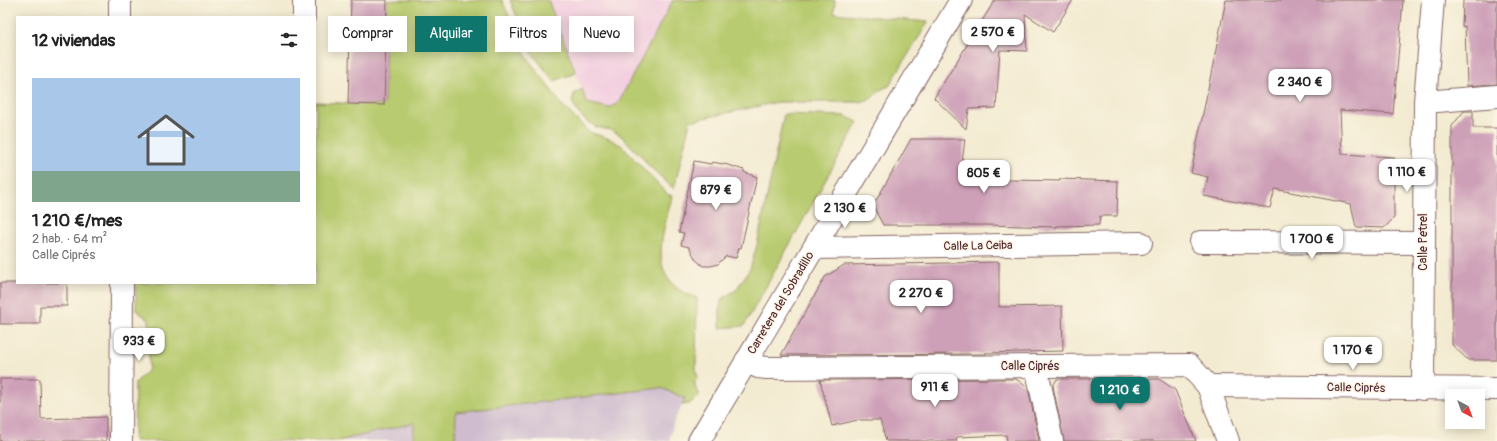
<!DOCTYPE html>
<html lang="es">
<meta charset="utf-8">
<style>
:root{--surface:#fff;--page:#f6f6f6;--text:#222;--muted:#767676;--accent:#0f766e}
body{margin:0;font-family:Pangolin,sans-serif;background:var(--page);color:var(--text);height:100vh;display:flex;flex-direction:column;font-size:15px;white-space:nowrap}
*{box-sizing:border-box;margin:0}
p{font-size:13px;color:var(--muted)}
.icon{flex:none;width:22px;height:22px;fill:none;stroke:currentColor;stroke-width:2;stroke-linecap:round;stroke-linejoin:round}
.map{position:relative;flex:1;overflow:hidden}
.sheet{position:absolute;left:16px;top:16px;width:300px;height:268px;display:flex;flex-direction:column;background:var(--surface);border-radius:0px;box-shadow:0 2px 10px #0003}
.sheet>*{flex:none}
.top-card{position:absolute;left:328px;top:16px;width:380px;height:36px;display:flex;gap:8px}
.needle{width:26px;rotate:139deg}
.fabs{position:absolute;left:1445px;top:389px;display:grid;gap:8px}
.fabs a{display:grid;place-items:center;width:40px;height:40px;border-radius:0px;background:var(--surface);box-shadow:0 2px 10px #0003;font-size:20px}
.price{position:absolute;translate:-50% -34px;padding:0 9px;border-radius:8px;background:#fff;color:#222;font-size:13px;line-height:26px;filter:drop-shadow(0 1px 2px #0008)}
.price::after{content:'';position:absolute;left:50%;top:24px;width:12px;height:9px;margin-left:-6px;background:inherit;clip-path:polygon(0 0,100% 0,50% 100%)}
.price.selected{background:var(--accent);color:#fff}
ul{padding:0;list-style:none}
li{display:grid;align-content:center;gap:8px;height:212px;padding:0 16px}
li span{display:grid;place-items:center;height:124px;border-radius:0px;color:#555}
li>.icon{margin-inline-start:auto}
span .icon{width:72px;height:72px;fill:#fffc;stroke-width:1}
li b{font-size:17px}
h2{display:flex;justify-content:space-between;align-items:center;height:48px;padding:0 16px;font-size:17px}
.pill{padding:0 14px;border-radius:0px;background:var(--surface);box-shadow:0 2px 10px #0003;font-size:14px;line-height:36px}
.pill.selected{background:var(--accent);color:#fff}
.map>svg:first-child{display:block}
</style>
<div class="map">
<svg width="1497" height="441" viewBox="0 0 1497 441">
<rect width="100%" height="100%" fill="#fcf5e5"/>
<filter id="ink" filterUnits="userSpaceOnUse"><feTurbulence type="fractalNoise" baseFrequency=".025" numOctaves="2"/><feDisplacementMap in="SourceGraphic" scale="8" xChannelSelector="R" yChannelSelector="G"/><feConvolveMatrix kernelMatrix="1 2 1 2 8 2 1 2 1" color-interpolation-filters="sRGB"/></filter>
<filter id="wash" filterUnits="userSpaceOnUse"><feTurbulence type="fractalNoise" baseFrequency=".012" numOctaves="4" result="noise"/><feDisplacementMap in="SourceGraphic" scale="16" xChannelSelector="R" yChannelSelector="G"/><feGaussianBlur stdDeviation="0.9" result="paint"/><feColorMatrix in="noise" values="0 0 0 0 0 0 0 0 0 0 0 0 0 0 0 0 0 1.4 0 .05"/><feComposite in="paint" operator="in"/></filter>
<g filter="url(#wash)">
<rect width="100%" height="100%" fill="#f3ebd1"/>
<!-- built -->
<path fill="#f3cfe0" d="M548 0H673L618 103 609 108 587 103Z"/>
<!-- industrial -->
<path fill="#cfbdcf" d="M661 388 686 398 674 421 669 441H281L455 412Z"/>
<!-- green -->
<g fill="#b8cb6f" stroke="#81754d">
<path d="M387 0H502L526 56 562 105 589 132 610 139 622 146 667 194 672 196C663 236 644 281 697 298L696 370 698 378 695 381V387L700 395 689 404 682 405 685 398 661 388 456 412 455 441H414V423L338 441H134L135 383 149 369V320L136 310V283H315L316 102 384 105Z"/>
<path d="M510 0H548L576 73 554 81 532 53Z"/>
<path d="M673 0H835L834 13 928 22 889 86 880 90 871 99 858 102H778L690 121 674 189 647 164 643 158 620 135 611 130 596 127 586 121 578 113 572 102 574 94 582 89 587 103 609 108 618 103Z"/>
<path d="M784 114 845 116 858 122 744 326 720 328V305L722 299 736 290 750 269 757 245Z"/>
</g>
<g id="blocks">
<!-- building -->
<g fill="#cea0b8">
<path d="M351 0H387L384 105 348 104Z"/>
<path d="M995 0H1073L1053 32 1025 14 1027 51 1000 50 996 108 969 109 966 129 934 98Z"/>
<path d="M1226 0H1403L1393 114 1340 110 1342 154 1394 157V218L1384 228 1356 227 1351 204 1275 189 1270 208 1204 196 1208 177 1191 173Z"/>
<path d="M1463 0H1497V84L1467 86 1465 26 1462 27Z"/>
<path d="M1464 111H1473V128H1497V360H1468L1452 345V126Z"/>
<path d="M911 139H965L960 179 1060 181V179L1118 181 1117 216H1100L1099 225 1057 226V227L987 225H883L873 206Z"/>
<path d="M694 161 711 164 712 162 728 165 744 170V172L757 177 741 248H739L736 258 726 256 718 264 711 266H703L696 260 689 247 681 245 684 233 679 232Z"/>
<path d="M999 262V307L1062 306 1063 351 985 353 986 354 781 355 825 277 844 265Z"/>
<path d="M0 283H67V306H40V324H0Z"/>
<path d="M0 379H40L41 419 106 417V441H0Z"/>
<path d="M1016 379 1028 388 1039 441H1007L1006 435 956 437 957 441H886L880 420H858L832 426 820 380Z"/>
<path d="M1057 379H1159L1175 390 1196 441H1064L1053 386Z"/>
</g>
</g>
</g>
<g filter="url(#ink)">
<use href="#blocks" fill-opacity="0" stroke="#856665" stroke-width="1"/>
<g fill="none" stroke-linecap="round" stroke-linejoin="round">
<defs>
<g id="minor">
<path d="M120 0V17"/>
<path d="M304 17V0"/>
<path d="M1425 102 1497 96"/>
<path d="M1201 242 1423 243"/>
<path d="M814 248 1141 243"/>
<path d="M746 361 758 367 767 368 1189 365 1208 386 1228 441"/>
<path d="M1036 366 1052 441"/>
<path d="M1208 386 1497 389"/>
<path d="M1423 389 1425 102 1433 0"/>
<path d="M121 441 122 283"/>
</g>
<path id="major" d="M699 441 961 0"/>
</defs>
<!-- minor casing -->
<use href="#minor" stroke="#856665" stroke-width="24"/>
<!-- major casing -->
<use href="#major" stroke="#856665" stroke-width="24"/>
<!-- minor -->
<use href="#minor" stroke="#fff" stroke-width="22"/>
<!-- major -->
<use href="#major" stroke="#fff" stroke-width="22"/>
</g>
</g>
<g text-anchor="middle" dominant-baseline="central" stroke-width="3" stroke-linejoin="round" paint-order="stroke">
<!-- street labels -->
<g font-size="12" fill="#4a1f2b" stroke="#fcf5e5">
<text transform="translate(1423 242) rotate(-90)">Calle Petrel</text>
<text transform="translate(978 246) rotate(-1)">Calle La Ceiba</text>
<text transform="translate(781 303) rotate(-59)">Carretera del Sobradillo</text>
<text x="1030" y="366">Calle Ciprés</text>
<text transform="translate(1356 388) rotate(1)">Calle Ciprés</text>
</g>
</g>
</svg>
<div class="fabs">
<a><svg class="needle" viewBox="-14 -14 28 28"><path d="M0-13l5 13h-10z" fill="#e53935"/><path d="M0 13l5-13h-10z" fill="#767676"/></svg></a>
</div>
<b class="price" style="left:993px;top:53px">2 570 €</b>
<b class="price" style="left:1300px;top:103px">2 340 €</b>
<b class="price" style="left:1407px;top:193px">1 110 €</b>
<b class="price" style="left:984px;top:194px">805 €</b>
<b class="price" style="left:716px;top:211px">879 €</b>
<b class="price" style="left:845px;top:229px">2 130 €</b>
<b class="price" style="left:1312px;top:260px">1 700 €</b>
<b class="price" style="left:921px;top:314px">2 270 €</b>
<b class="price" style="left:139px;top:362px">933 €</b>
<b class="price" style="left:1353px;top:371px">1 170 €</b>
<b class="price" style="left:935px;top:408px">911 €</b>
<b class="price selected" style="left:1120px;top:411px">1 210 €</b>
<div class="top-card">
<a class="pill">Comprar</a>
<a class="pill selected">Alquilar</a>
<a class="pill">Filtros</a>
<a class="pill">Nuevo</a>
</div>
<section class="sheet">
<h2>12 viviendas<svg class="icon" aria-label="filters" viewBox="0 0 24 24"><path d="M4 7h16M4 17h16"/><circle cx="9" cy="7" r="2"/><circle cx="15" cy="17" r="2"/></svg></h2>
<ul>
<li><span style="background:linear-gradient(#a9c7e8 75%,#7fa58c 0)"><svg class="icon" aria-label="home" viewBox="0 0 24 24"><path d="M3 11l9-7 9 7M6 9v11h12V9"/></svg></span><div><b>1 210 €/mes</b><p>2 hab. · 64 m²</p><p>Calle Ciprés</p></div></li>
</ul>
</section>
</div>
